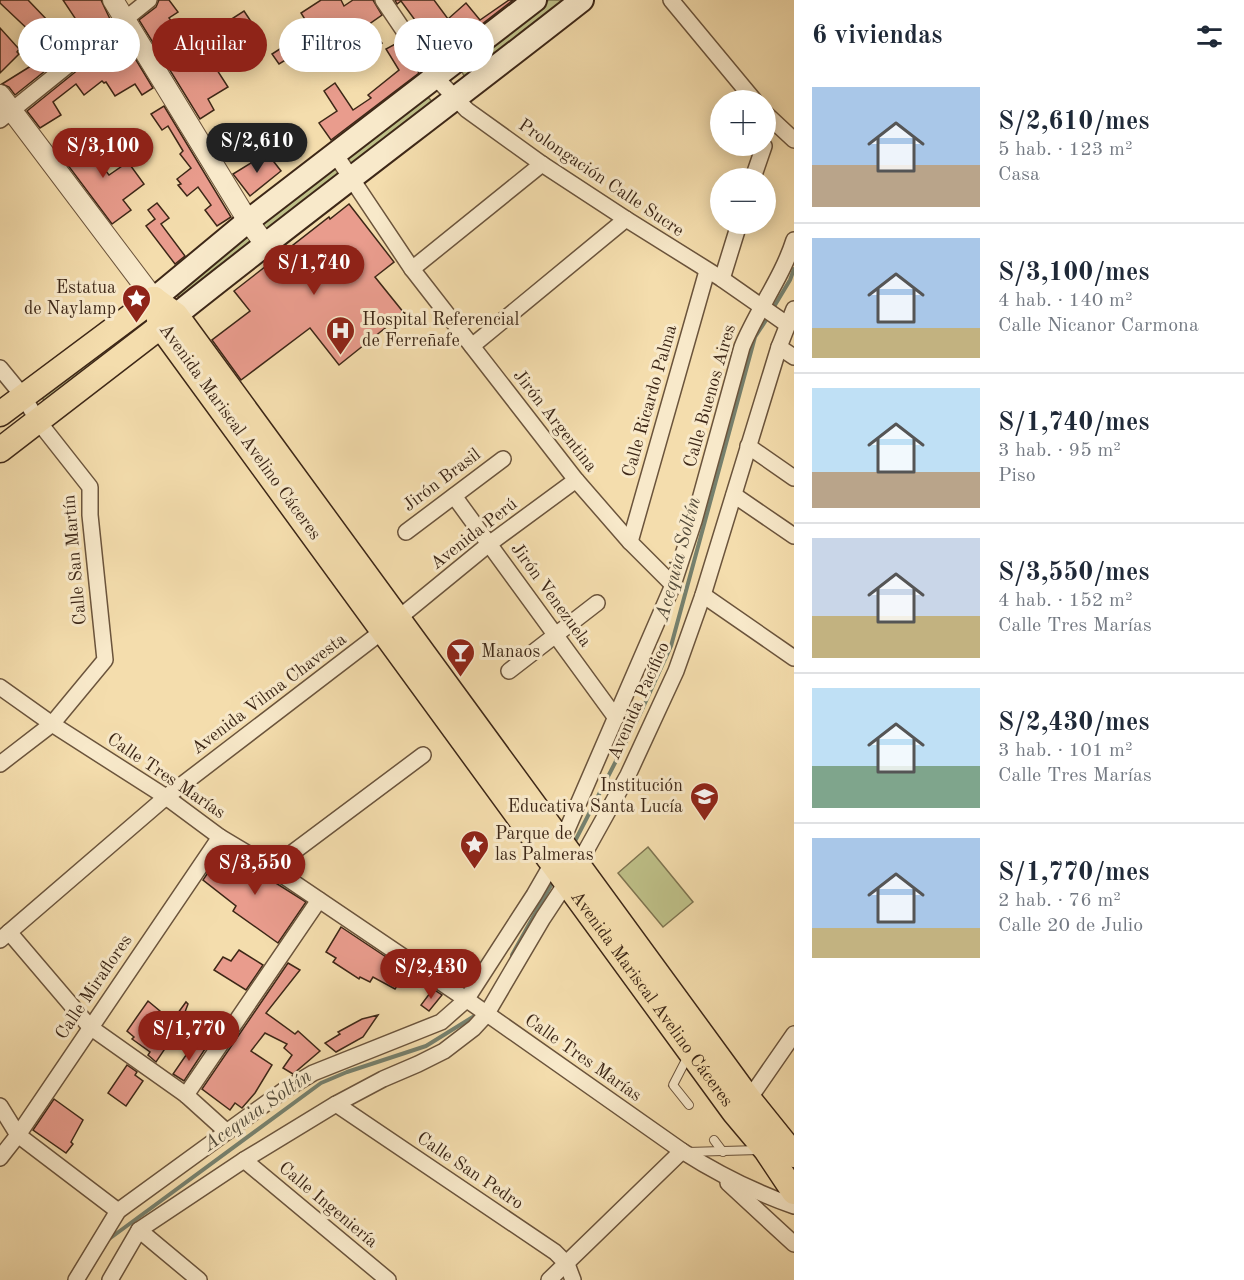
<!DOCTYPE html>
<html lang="es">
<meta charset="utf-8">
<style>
:root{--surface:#fff;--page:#f6f6f7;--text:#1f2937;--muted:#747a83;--line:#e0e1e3;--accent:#8f2418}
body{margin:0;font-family:"Old Standard TT",serif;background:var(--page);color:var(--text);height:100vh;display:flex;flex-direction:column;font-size:22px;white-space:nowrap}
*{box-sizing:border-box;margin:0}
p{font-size:20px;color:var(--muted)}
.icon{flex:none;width:33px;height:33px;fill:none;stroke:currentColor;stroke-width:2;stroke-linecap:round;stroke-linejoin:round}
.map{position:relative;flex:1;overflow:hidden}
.sheet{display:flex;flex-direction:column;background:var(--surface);width:450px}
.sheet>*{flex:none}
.guide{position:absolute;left:18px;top:18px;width:570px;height:54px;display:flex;gap:12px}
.buttons{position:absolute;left:710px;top:90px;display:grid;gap:12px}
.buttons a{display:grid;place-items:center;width:66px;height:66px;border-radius:50%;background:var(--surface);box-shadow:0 3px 15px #0003;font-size:30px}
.price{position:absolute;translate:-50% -51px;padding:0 14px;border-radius:21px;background:var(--accent);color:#fff;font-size:20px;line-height:39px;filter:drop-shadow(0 2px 3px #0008)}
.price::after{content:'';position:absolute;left:50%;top:36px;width:18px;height:14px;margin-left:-9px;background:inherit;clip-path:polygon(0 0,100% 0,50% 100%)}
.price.current{background:#222;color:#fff}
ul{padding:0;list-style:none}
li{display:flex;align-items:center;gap:18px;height:150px;padding:0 18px}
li+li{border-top:2px solid var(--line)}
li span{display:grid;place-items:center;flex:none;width:168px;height:120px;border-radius:0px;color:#555}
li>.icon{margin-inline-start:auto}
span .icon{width:72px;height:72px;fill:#fffc;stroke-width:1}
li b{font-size:26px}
h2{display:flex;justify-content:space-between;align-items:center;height:72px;padding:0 18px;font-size:26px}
.tag{padding:0 21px;border-radius:27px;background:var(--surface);box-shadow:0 3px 15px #0003;font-size:21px;line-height:54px}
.tag.current{background:var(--accent);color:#fff}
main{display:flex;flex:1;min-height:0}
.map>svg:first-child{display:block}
</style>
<main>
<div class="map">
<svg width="794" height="1280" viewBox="0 0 794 1280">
<rect width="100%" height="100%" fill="#f4ddad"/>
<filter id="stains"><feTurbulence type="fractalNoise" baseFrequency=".00333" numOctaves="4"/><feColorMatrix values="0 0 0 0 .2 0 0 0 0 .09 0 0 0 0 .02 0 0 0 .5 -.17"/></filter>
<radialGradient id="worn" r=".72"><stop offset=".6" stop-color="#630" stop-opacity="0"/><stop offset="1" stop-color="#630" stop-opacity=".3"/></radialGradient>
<!-- green -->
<g fill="#bec088" stroke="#7e7450" stroke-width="1.5">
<path d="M549 0H573L466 79 460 69Z"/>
<path d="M427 96 436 106 181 300 174 291Z"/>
<path d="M129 324 136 332 46 403 40 395Z"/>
<path d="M648 847 693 902 663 927 618 873Z"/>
</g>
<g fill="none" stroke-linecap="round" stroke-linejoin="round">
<!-- stream -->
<g stroke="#76806d" stroke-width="4">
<path d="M772 310 790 280 794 269"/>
<path d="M573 845 640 714 671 646 755 337 768 317"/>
<path d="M512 955 551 885"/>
<path d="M109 1239 321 1083 347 1072 426 1046 476 1015"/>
</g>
</g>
<!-- building -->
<g fill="#e99c8d" stroke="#3d2717" stroke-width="1.5">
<path d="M0 0H28L50 23 36 37 0 3Z"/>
<path d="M63 0H101L110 19 15 95 9 87 2 84 63 46 56 38 77 21Z"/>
<path d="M159 0H169L178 12 169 18 193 50 201 45 228 87 208 99 214 110 200 119 139 20 156 7Z"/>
<path d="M321 0H341L344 6 353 0H373L382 15 368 25 382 43 356 63 341 44 324 57 315 42 279 64 272 54 311 29 301 13Z"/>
<path d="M395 0H434L448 19 466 3 480 20 509 0H513L446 52 439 43 434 46 401 1 397 4Z"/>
<path d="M244 11 252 23 237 32 230 20Z"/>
<path d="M0 28 19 49 17 52 19 54 0 73Z"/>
<path d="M121 35 153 88 142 95 135 84 115 96 106 82 104 83 102 81 84 95 76 84 53 102 61 115 40 128 27 111Z"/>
<path d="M399 42 419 73 331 140 319 123 337 111 324 91 335 83 353 110 371 98 368 95 399 70 386 49Z"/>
<path d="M164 106 231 217 217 226 205 210 211 205 198 187 187 196 178 185 181 184 177 179 191 168 180 154 183 151 168 126 162 130 151 114Z"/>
<path d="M83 139 89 147 100 139 107 148 95 157 109 175 128 162 144 184 123 200 131 210 112 224 61 156Z"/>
<path d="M221 140 229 154 223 157 215 143Z"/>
<path d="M267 153 281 171 250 196 233 174Z"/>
<path d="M157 203 169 218 161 224 185 256 175 264 146 226 155 219 148 210Z"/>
<path d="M349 204 394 262 375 277 404 313 339 365 310 328 241 380 212 340 250 311 234 291 329 217 330 219Z"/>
<path d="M223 850 306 902 278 943 233 911 236 906 203 880Z"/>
<path d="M341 927 407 971 395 989 373 977 370 982 360 977 359 979 333 962 336 958 326 952Z"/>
<path d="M239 950 263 965 246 990 214 970 223 957 231 961Z"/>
<path d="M288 963 300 970 266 1013 295 1034 298 1031 320 1051 293 1074 283 1068 292 1055 284 1048 287 1044 265 1033 251 1051 272 1065 255 1093 242 1108 235 1103 230 1110 202 1089Z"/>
<path d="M433 989 442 995 429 1011 421 1005Z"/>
<path d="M148 1001 172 1021 186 1002 188 1004 179 1028 156 1062 148 1055 150 1052 132 1039 134 1037 127 1031Z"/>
<path d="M378 1015 363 1037 336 1052 325 1043 340 1034 338 1032 362 1019Z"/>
<path d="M195 1042 205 1049 184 1081 173 1074Z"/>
<path d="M127 1065 137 1072 135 1075 143 1081 126 1106 108 1093Z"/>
<path d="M54 1099 83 1120 71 1142 73 1144 66 1153 33 1130Z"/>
</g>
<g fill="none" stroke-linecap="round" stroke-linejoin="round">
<defs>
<g id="service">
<path d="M688 1056 673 1085 689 1105"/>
<path d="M714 1140 723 1152"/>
<path d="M687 1152 759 1150"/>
</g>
<g id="minor">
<path d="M383 0 435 77 467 110 542 164 626 219 722 279 788 325"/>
<path d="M671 0 754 100"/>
<path d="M765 113 794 140"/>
<path d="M0 120 149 0"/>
<path d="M335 154 412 269 576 480 630 542 673 585"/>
<path d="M753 178 764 146"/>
<path d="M412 269 542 164"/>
<path d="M722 279 739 224"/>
<path d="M472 346 626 219"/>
<path d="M779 347 794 357"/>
<path d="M0 368 23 396 38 421 90 487V515L105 660 52 724 0 764"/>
<path d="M748 446 794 478"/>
<path d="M734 495 794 536"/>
<path d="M454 496 616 718"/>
<path d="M406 532 503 459"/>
<path d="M630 542 707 271"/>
<path d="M703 595 794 658"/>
<path d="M509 671 597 603"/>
<path d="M0 687 52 724 166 797 220 837 272 868 473 1004 682 1151C718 1174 754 1192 794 1206"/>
<path d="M272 868 423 755"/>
<path d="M9 932 90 1027 186 1095 227 1132"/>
<path d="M0 940 166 797 384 630 489 544 576 480"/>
<path d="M186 1095 319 900"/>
<path d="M336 1104 555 1252 567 1264 573 1280"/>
<path d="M743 1104 749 1099 794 1034"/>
<path d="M0 1106 18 1135 118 1211"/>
<path d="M0 1158 18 1135 220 837"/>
<path d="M244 1160 388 1280"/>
<path d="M728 1183 794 1244"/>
<path d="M139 1230 199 1280"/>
<path d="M76 1280 118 1211 283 1091 313 1073 441 1022 466 1000 534 895 553 862 673 585 694 521 742 347C757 310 782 278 794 240"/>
<path d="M110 1280 139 1230 244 1160 336 1104 383 1079 418 1064 444 1051 474 1028 486 1015 543 918 578 865 628 775 676 671 703 595 779 347 794 309"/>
<path d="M549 1280 682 1151"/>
</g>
<g id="tertiary">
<path d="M113 0 248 221 265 244"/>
<path d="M0 95 154 299"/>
</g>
<g id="secondary">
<path d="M154 299 248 221 535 0"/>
<path d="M176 315C310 208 447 106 582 0"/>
</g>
<g id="primary">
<path id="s1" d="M154 299 161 327 734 1112 766 1150 794 1192"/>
<path d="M154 299 176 315 749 1099 794 1155"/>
<path d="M0 414 154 299"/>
<path d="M0 450 174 316"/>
</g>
</defs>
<!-- service casing -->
<use href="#service" stroke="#6b543c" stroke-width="10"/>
<!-- minor casing -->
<use href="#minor" stroke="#6b543c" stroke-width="18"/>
<!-- tertiary casing -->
<use href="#tertiary" stroke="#6b543c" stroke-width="22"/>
<!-- secondary casing -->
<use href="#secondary" stroke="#3d2717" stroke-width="26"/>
<!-- primary casing -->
<use href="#primary" stroke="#3d2717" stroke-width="27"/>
<!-- service -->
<use href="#service" stroke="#f8e9ca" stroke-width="8"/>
<!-- minor -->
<use href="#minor" stroke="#f8e9ca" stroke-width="15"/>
<!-- tertiary -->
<use href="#tertiary" stroke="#f8e9ca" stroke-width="20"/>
<!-- secondary -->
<use href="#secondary" stroke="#f8e9ca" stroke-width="22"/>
<!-- primary -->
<use href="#primary" stroke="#f4ddad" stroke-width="24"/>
</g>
<!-- icons -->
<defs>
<symbol id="sight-pin" viewBox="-11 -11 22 30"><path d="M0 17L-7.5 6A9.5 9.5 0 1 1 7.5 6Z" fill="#8f2418" stroke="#f8e9ca"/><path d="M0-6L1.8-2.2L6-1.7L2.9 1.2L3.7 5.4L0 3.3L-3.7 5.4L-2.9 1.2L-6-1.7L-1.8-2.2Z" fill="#fff"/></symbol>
<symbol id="hospital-pin" viewBox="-11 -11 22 30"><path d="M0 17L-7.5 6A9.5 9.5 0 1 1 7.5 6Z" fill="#8f2418" stroke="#f8e9ca"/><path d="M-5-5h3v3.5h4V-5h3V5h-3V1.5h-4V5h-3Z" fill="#fff"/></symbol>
<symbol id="bar-pin" viewBox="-11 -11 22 30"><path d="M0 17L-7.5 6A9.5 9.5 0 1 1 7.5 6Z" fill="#8f2418" stroke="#f8e9ca"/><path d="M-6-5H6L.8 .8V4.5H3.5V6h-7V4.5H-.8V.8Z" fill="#fff"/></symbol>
<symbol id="school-pin" viewBox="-11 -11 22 30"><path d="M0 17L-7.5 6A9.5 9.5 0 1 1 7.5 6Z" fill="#8f2418" stroke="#f8e9ca"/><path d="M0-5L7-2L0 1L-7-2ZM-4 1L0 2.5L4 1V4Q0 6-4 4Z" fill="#fff"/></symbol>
</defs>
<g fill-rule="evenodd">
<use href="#sight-pin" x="120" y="282" width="33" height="45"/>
<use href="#hospital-pin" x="324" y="314" width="33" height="45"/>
<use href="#bar-pin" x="444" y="636" width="33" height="45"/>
<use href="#school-pin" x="688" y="780" width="33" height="45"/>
<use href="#sight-pin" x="458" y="828" width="33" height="45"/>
</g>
<g text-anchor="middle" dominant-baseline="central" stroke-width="6" stroke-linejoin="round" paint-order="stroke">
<!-- street labels -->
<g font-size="18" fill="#3d2717" stroke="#f8e9ca">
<text transform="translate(601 178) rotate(34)">Prolongación Calle Sucre</text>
<text transform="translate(710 396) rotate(-74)">Calle Buenos Aires</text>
<text transform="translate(650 401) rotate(-74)">Calle Ricardo Palma</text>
<text transform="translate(555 421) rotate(52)">Jirón Argentina</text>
<text transform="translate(240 432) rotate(54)">Avenida Mariscal Avelino Cáceres</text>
<text transform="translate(442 480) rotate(-37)">Jirón Brasil</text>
<text transform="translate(474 534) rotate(-38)">Avenida Perú</text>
<text transform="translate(75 560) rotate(-95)">Calle San Martín</text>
<text transform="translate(551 595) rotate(54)">Jirón Venezuela</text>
<text transform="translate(269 694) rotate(-37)">Avenida Vilma Chavesta</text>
<text transform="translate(639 701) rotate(-66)">Avenida Pacífico</text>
<text transform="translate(166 776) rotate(34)">Calle Tres Marías</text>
<text transform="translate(94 987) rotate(-56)">Calle Miraflores</text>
<text stroke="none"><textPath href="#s1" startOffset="861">Avenida Mariscal Avelino Cáceres</textPath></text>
<text transform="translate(583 1058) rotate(35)">Calle Tres Marías</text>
<text transform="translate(470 1171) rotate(34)">Calle San Pedro</text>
<text transform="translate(328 1205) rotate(40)">Calle Ingeniería</text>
</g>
<!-- poi labels -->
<g font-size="18" fill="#3d2717" stroke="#f8e9ca" text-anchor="start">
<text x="116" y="288" text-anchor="end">Estatua<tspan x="116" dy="21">de Naylamp</tspan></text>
<text x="362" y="320">Hospital Referencial<tspan x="362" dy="21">de Ferreñafe</tspan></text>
<text x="481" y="652">Manaos</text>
<text x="683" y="786" text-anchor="end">Institución<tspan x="683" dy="21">Educativa Santa Lucía</tspan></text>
<text x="495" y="834">Parque de<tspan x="495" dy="21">las Palmeras</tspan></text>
</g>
<!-- water labels -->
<g font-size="20" font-style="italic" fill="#554c3b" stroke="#f8e9ca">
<text transform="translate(679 559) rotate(-75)">Acequia Soltín</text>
<text transform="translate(258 1111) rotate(-35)">Acequia Soltín</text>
</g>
</g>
<rect width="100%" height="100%" filter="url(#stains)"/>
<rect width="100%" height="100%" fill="url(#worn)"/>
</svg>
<div class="buttons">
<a>+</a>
<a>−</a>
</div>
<b class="price current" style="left:257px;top:174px">S/2,610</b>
<b class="price" style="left:103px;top:179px">S/3,100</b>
<b class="price" style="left:314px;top:296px">S/1,740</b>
<b class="price" style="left:255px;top:896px">S/3,550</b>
<b class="price" style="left:431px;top:1000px">S/2,430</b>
<b class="price" style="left:189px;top:1062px">S/1,770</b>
<div class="guide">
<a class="tag">Comprar</a>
<a class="tag current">Alquilar</a>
<a class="tag">Filtros</a>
<a class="tag">Nuevo</a>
</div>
</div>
<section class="sheet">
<h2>6 viviendas<svg class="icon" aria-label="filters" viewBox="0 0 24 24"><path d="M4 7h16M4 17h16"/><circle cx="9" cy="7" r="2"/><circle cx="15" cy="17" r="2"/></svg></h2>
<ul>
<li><span style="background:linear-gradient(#a9c7e8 65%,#b9a48a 0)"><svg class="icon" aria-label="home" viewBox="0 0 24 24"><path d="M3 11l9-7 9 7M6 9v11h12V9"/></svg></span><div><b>S/2,610/mes</b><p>5 hab. · 123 m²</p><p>Casa</p></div></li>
<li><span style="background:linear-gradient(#a9c7e8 75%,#c2b280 0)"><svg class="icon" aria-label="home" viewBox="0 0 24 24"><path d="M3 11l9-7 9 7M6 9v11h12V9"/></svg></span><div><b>S/3,100/mes</b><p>4 hab. · 140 m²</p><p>Calle Nicanor Carmona</p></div></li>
<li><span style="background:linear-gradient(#bfe0f5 70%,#b9a48a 0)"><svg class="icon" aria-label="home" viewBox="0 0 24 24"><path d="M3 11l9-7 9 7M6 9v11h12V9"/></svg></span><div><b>S/1,740/mes</b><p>3 hab. · 95 m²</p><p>Piso</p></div></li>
<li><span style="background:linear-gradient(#c9d6e8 65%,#c2b280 0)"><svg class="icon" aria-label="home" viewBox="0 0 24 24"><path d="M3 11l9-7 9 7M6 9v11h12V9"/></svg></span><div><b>S/3,550/mes</b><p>4 hab. · 152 m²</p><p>Calle Tres Marías</p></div></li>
<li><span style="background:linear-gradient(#bfe0f5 65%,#7fa58c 0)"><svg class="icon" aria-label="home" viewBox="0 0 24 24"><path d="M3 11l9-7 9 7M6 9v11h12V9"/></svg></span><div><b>S/2,430/mes</b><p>3 hab. · 101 m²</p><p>Calle Tres Marías</p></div></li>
<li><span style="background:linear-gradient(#a9c7e8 75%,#c2b280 0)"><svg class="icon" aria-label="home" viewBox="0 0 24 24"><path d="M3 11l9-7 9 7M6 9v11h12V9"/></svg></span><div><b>S/1,770/mes</b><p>2 hab. · 76 m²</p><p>Calle 20 de Julio</p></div></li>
</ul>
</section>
</main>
